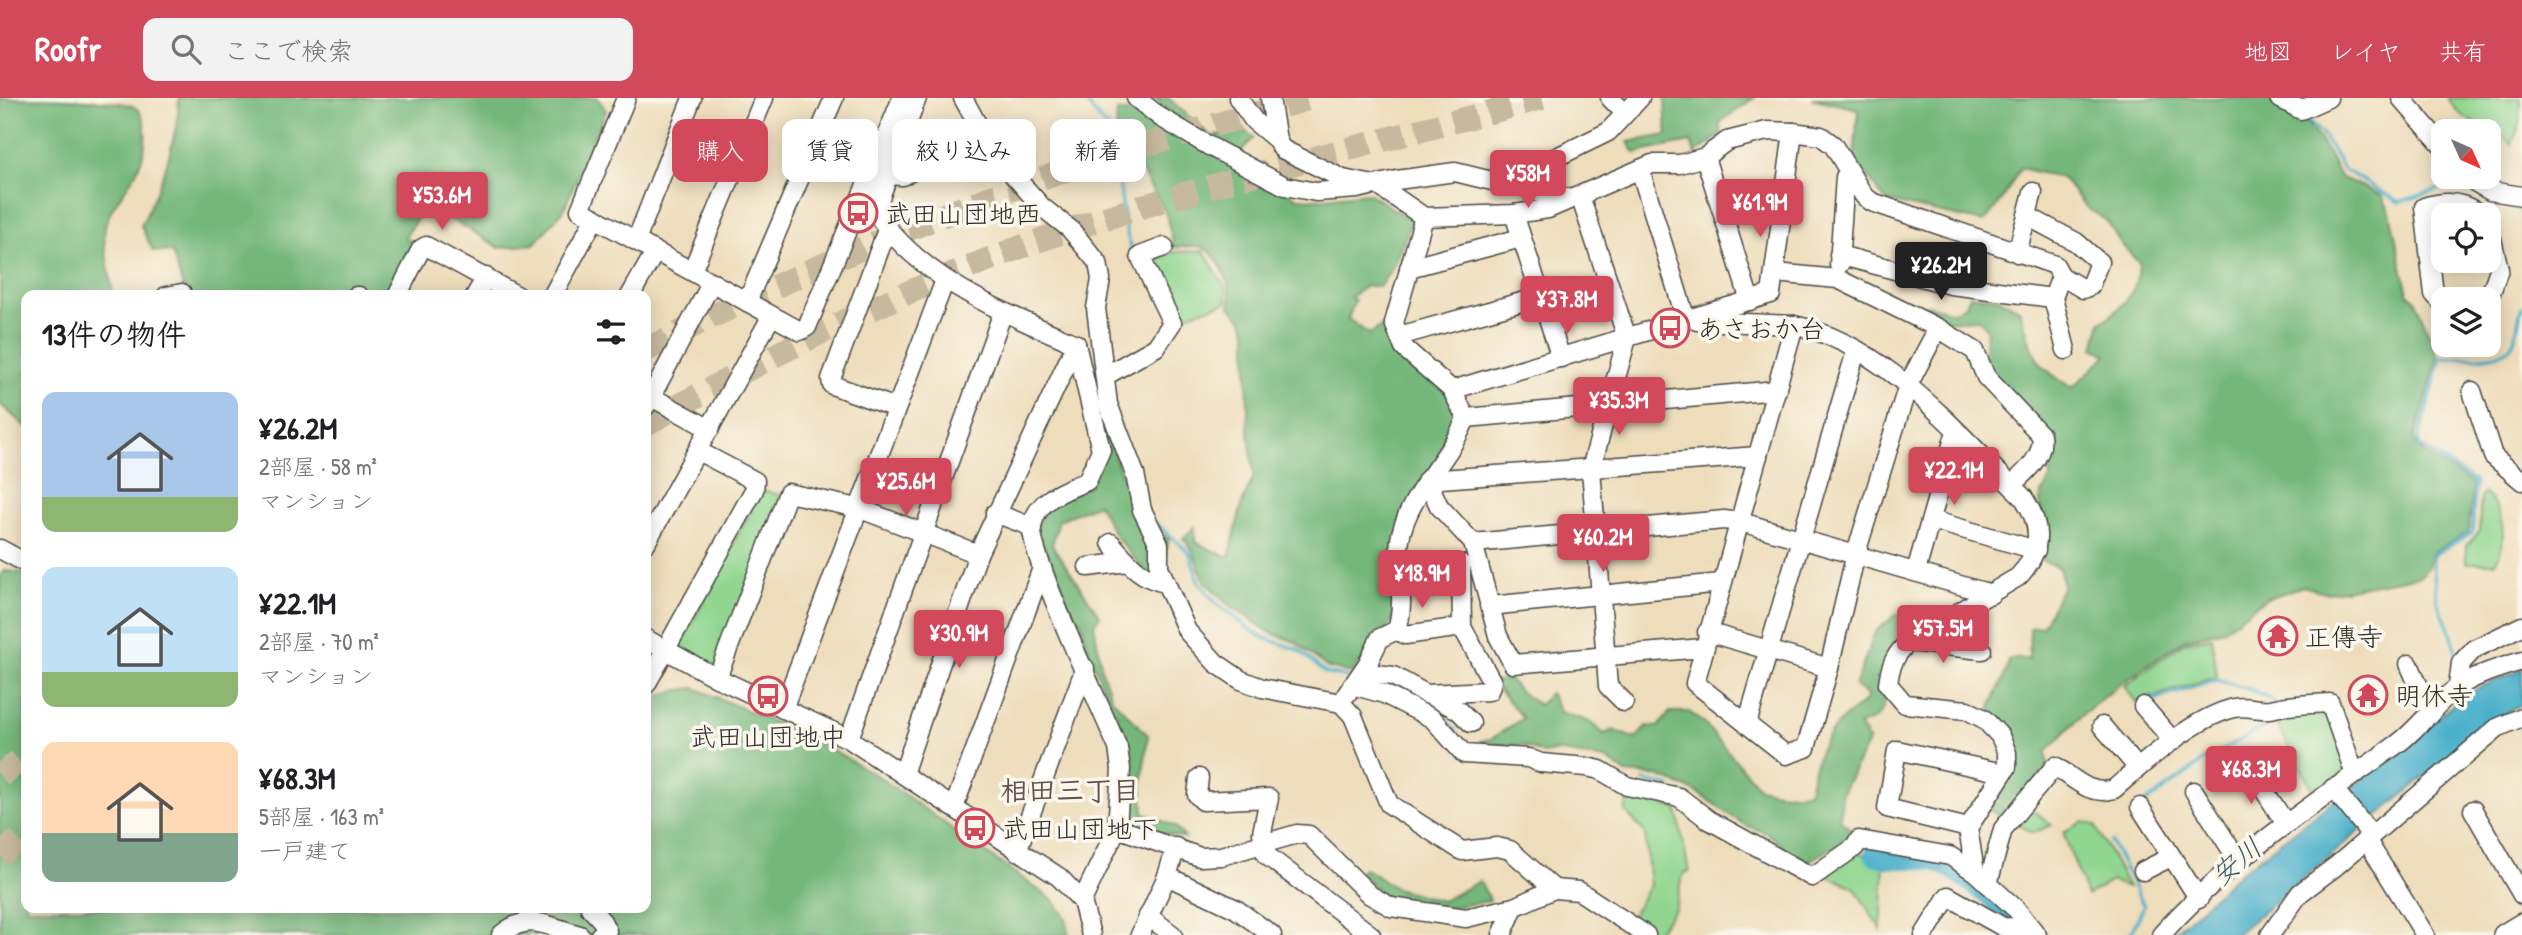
<!DOCTYPE html>
<html lang="ja">
<meta charset="utf-8">
<style>
:root{--surface:#fff;--page:#f2f2f2;--text:#202124;--muted:#757577;--accent:#d1495b}
body{margin:0;font-family:"Patrick Hand","Klee One",sans-serif;background:var(--page);color:var(--text);height:100vh;display:flex;flex-direction:column;font-size:26px;white-space:nowrap}
*{box-sizing:border-box;margin:0}
p{font-size:23px;color:var(--muted)}
.icon{flex:none;width:38px;height:38px;fill:none;stroke:currentColor;stroke-width:2;stroke-linecap:round;stroke-linejoin:round}
.map{position:relative;flex:1;overflow:hidden}
.details{position:absolute;left:21px;top:192px;width:630px;height:623px;display:flex;flex-direction:column;background:var(--surface);border-radius:14px;box-shadow:0 4px 18px #0003}
.details>*{flex:none}
.banner{position:absolute;left:672px;top:21px;width:665px;height:63px;display:flex;gap:14px}
.needle{width:46px;rotate:135deg}
.buttons{position:absolute;left:2431px;top:21px;display:grid;gap:14px}
.buttons a{display:grid;place-items:center;width:70px;height:70px;border-radius:14px;background:var(--surface);box-shadow:0 4px 18px #0003;font-size:35px}
.price{position:absolute;translate:-50% -60px;padding:0 16px;border-radius:7px;background:var(--accent);color:#fff;font-size:23px;line-height:46px;filter:drop-shadow(0 2px 4px #0008)}
.price::after{content:'';position:absolute;left:50%;top:42px;width:21px;height:16px;margin-left:-10px;background:inherit;clip-path:polygon(0 0,100% 0,50% 100%)}
.price.on{background:#222;color:#fff}
ul{padding:0;list-style:none}
li{display:flex;align-items:center;gap:21px;height:175px;padding:0 21px}
li span{display:grid;place-items:center;flex:none;width:196px;height:140px;border-radius:14px;color:#555}
li>.icon{margin-inline-start:auto}
span .icon{width:84px;height:84px;fill:#fffc;stroke-width:1}
li b{font-size:30px}
h2{display:flex;justify-content:space-between;align-items:center;height:84px;padding:0 21px;font-size:30px}
.chip{padding:0 24px;border-radius:14px;background:var(--surface);box-shadow:0 4px 18px #0003;font-size:24px;line-height:63px}
.chip.on{background:var(--accent);color:#fff}
header{display:flex;align-items:center;gap:42px;box-sizing:border-box;height:98px;padding:0 35px;background:var(--accent);color:#fff}
header strong{font-size:33px}
nav{display:flex;gap:38px;margin-inline-start:auto;font-size:24px}
.search{width:490px;height:63px;background:var(--page);display:flex;align-items:center;gap:18px;box-sizing:border-box;padding:0 24px;border-radius:14px;color:var(--muted);font-size:26px}
.map>svg:first-child{display:block}
</style>
<header>
<strong>Roofr</strong>
<div class="search"><svg class="icon" aria-label="search" viewBox="0 0 24 24"><circle cx="10" cy="10" r="6"/><path d="M15 15l6 6"/></svg>ここで検索</div>
<nav><a>地図</a><a>レイヤ</a><a>共有</a></nav>
</header>
<div class="map">
<svg width="2522" height="837" viewBox="0 0 2522 837">
<rect width="100%" height="100%" fill="#fbf7ec"/>
<filter id="ink" filterUnits="userSpaceOnUse"><feTurbulence type="fractalNoise" baseFrequency=".0143" numOctaves="2"/><feDisplacementMap in="SourceGraphic" scale="14" xChannelSelector="R" yChannelSelector="G"/><feConvolveMatrix kernelMatrix="1 2 1 2 8 2 1 2 1" color-interpolation-filters="sRGB"/></filter>
<filter id="wash" filterUnits="userSpaceOnUse"><feTurbulence type="fractalNoise" baseFrequency=".00686" numOctaves="4" result="noise"/><feDisplacementMap in="SourceGraphic" scale="28" xChannelSelector="R" yChannelSelector="G"/><feGaussianBlur stdDeviation="1.57" result="paint"/><feColorMatrix in="noise" values="0 0 0 0 0 0 0 0 0 0 0 0 0 0 0 0 0 1.4 0 .05"/><feComposite in="paint" operator="in"/></filter>
<g filter="url(#wash)">
<rect width="100%" height="100%" fill="#edb"/>
<!-- green -->
<g fill="#91d690" stroke="#5e805e" stroke-width="2">
<path d="M2448 0H2521V22L2512 46C2491 28 2461 27 2448 0Z"/>
<path d="M1204 153 1225 189 1227 204 1180 219 1148 164 1172 154Z"/>
<path d="M761 392 783 398 717 569 680 548Z"/>
<path d="M2484 395C2504 413 2509 442 2495 465H2466V448L2479 434 2481 399Z"/>
<path d="M2212 539 2217 579 2136 604 2124 588 2185 544Z"/>
<path d="M2328 608 2348 671 2315 695 2276 625 2275 614Z"/>
<path d="M1629 695 1677 711 1689 774H1684L1675 811 1654 837 1631 819 1650 787 1645 735 1625 713Z"/>
<path d="M2029 709 2052 727 2032 735 2015 723Z"/>
<path d="M2083 724 2095 727 2128 789 2111 783 2087 798 2063 734Z"/>
<path d="M1858 754 1884 764 1881 832 1854 789 1827 778Z"/>
</g>
<!-- forest -->
<g fill="#74b77a" stroke="#507152" stroke-width="2">
<path d="M0 0C35 0 103 0 133 8 151 18 146 52 139 68 131 88 109 108 105 129 102 151 111 175 113 198H26V329L0 306Z"/>
<path d="M179 0H598L606 13 563 113 534 146 500 150 426 106 405 140 416 146 388 198H362L357 195 345 198H186L172 154 153 153 141 128C160 88 178 44 179 0Z"/>
<path d="M1155 0H1168L1212 39 1242 30 1254 40 1237 57 1193 35Z"/>
<path d="M1665 0H1754L1719 25 1722 36 1695 56 1691 44 1635 55 1628 44 1667 37Z"/>
<path d="M1811 0H2268L2308 26 2324 48 2340 79 2382 97 2390 114 2408 196 2415 201 2438 260 2414 342 2424 355 2473 386 2468 434 2431 456 2428 470 2420 478 2327 495 2303 488 2265 501 2223 532 2184 542 2118 588 2084 615 2046 654 2048 669 2005 721 1986 710 2010 644 2001 625 1990 614C1994 594 2007 582 2009 561H2029L2030 530 2043 528 2063 488 2060 471 2042 462 2040 400 2051 378 2038 363 2044 339 1984 264 1987 232 1980 221C1960 221 1935 228 1921 209L1928 207 1953 214 1966 208 1970 197 1998 200 2019 211C2036 256 2027 262 2072 290L2107 257 2094 250 2101 224C2124 210 2139 192 2139 165L2121 146 2107 123 2088 111 2062 80 2020 70 2004 99 1984 124 1886 103 1854 60 1858 11Z"/>
<path d="M1117 14H1131L1151 23 1298 100 1316 101 1368 95 1412 123 1392 170 1380 188H1366L1350 200 1355 202 1348 221 1369 236 1384 227 1460 311 1459 326 1412 407 1398 516 1352 575 1328 570 1295 544 1271 535 1229 507 1204 483 1192 451 1183 440 1195 429V444L1227 459 1230 456 1242 405 1254 378 1248 327 1247 237 1243 222 1230 209C1232 190 1221 157 1202 149 1194 146 1183 150 1174 149L1166 116 1116 28Z"/>
<path d="M1097 308 1132 406 1138 415 1169 441 1164 461 1149 478 1117 440 1098 406 1059 422 1052 447 1100 518 1094 526 1102 573 1112 601 1148 637 1142 685 1144 715 1176 729 1185 740 1121 726 1114 626 1119 627 1117 615 1113 614 1087 550 1081 522 1071 519 1035 429 1051 406 1090 387Z"/>
<path d="M4 473 26 475V810H646V613C656 594 675 592 695 590L813 641 881 680 1053 802 1066 820 1069 837H0V477Z"/>
<path d="M1934 513 1940 521 1884 582C1888 606 1884 622 1858 627L1869 642 1842 695 1840 722 1856 735 1853 744 1834 749 1809 763 1790 755 1769 736 1745 727 1693 692 1658 678 1626 675 1606 661 1556 653 1544 656 1522 647 1481 646 1480 643 1491 641 1523 620 1492 584 1509 581 1519 593 1539 607 1550 595 1560 614 1590 624 1604 636 1613 632 1636 641 1646 628 1658 629 1670 614H1689L1703 624 1759 690 1785 696 1809 694C1814 665 1821 640 1844 620 1854 611 1861 610 1868 598L1855 588 1875 534 1895 517 1918 518Z"/>
<path d="M1364 770 1395 790 1442 803 1480 783 1490 803 1446 810 1388 802 1360 774Z"/>
</g>
<!-- water -->
<path fill="#4bb0ca" stroke="#3b6e7a" stroke-width="2" d="M2522 571V606L2478 634 2235 837H2171L2241 774 2399 653 2466 595Z"/>
<g fill="none" stroke-linecap="round" stroke-linejoin="round">
<!-- stream -->
<g stroke="#4bb0ca" stroke-width="3.5">
<path d="M1083 0 1103 26 1110 30C1121 73 1119 114 1133 158"/>
<path d="M2302 17 2323 37 2343 71 2399 104 2435 93 2459 80"/>
<path d="M2518 104 2522 117"/>
<path d="M1096 274 1097 290"/>
<path d="M1157 426 1190 455 1198 483 1215 504 1259 538 1299 552 1325 575 1350 580"/>
<path d="M2457 559 2453 540 2437 503 2432 458 2472 434 2475 384 2419 347 2418 342 2441 260C2461 259 2506 265 2514 242 2518 232 2518 220 2522 209"/>
<path d="M1375 584C1406 594 1436 608 1456 634"/>
<path d="M2147 604 2217 582 2252 592 2275 604"/>
<path d="M1644 683 1670 689"/>
<path d="M2143 707 2203 663 2274 623 2273 615"/>
<path d="M2111 744 2144 808 2130 837"/>
</g>
<!-- river -->
<path stroke="#4bb0ca" stroke-width="23" d="M1876 756C1897 763 1911 757 1930 761 1954 765 1999 803 2015 822"/>
</g>
</g>
<g filter="url(#ink)">
<g fill="none" stroke-linecap="round" stroke-linejoin="round">
<!-- highway-tunnel -->
<g stroke="#c7b99e" stroke-width="24" stroke-dasharray="24 12" stroke-linecap="butt">
<path d="M646 252C774 185 910 127 1047 79 1134 48 1223 25 1312 0"/>
<path d="M646 326C784 249 928 179 1078 129 1230 79 1388 42 1542 0"/>
<path d="M0 678 26 657"/>
<path d="M0 757 26 736"/>
</g>
<defs>
<g id="minor">
<path d="M626 0 580 112 800 233 807 229 902 0"/>
<path d="M917 0 875 113C920 182 1003 214 1076 246"/>
<path d="M963 0 992 53 1042 109 1070 131 1098 165 1101 181 1096 210 1108 306 1135 376 1142 412 1159 446V469L1187 533 1216 565 1241 582 1262 590 1341 605 1353 618 1389 706 1462 753 1497 749 1510 752 1554 791"/>
<path d="M1136 0 1160 19 1209 48 1285 88 1316 94 1357 91 1397 82 1455 74 1492 83 1512 81 1608 34 1640 0"/>
<path d="M1238 0 1254 23 1277 42 1282 51 1343 81 1379 88 1424 119 1514 116 1548 111 1652 66H1680L1705 59 1727 43 1767 33 1793 34 1821 38 1833 47 1864 98 1872 104 2055 167 2061 178 2053 200 2066 252"/>
<path d="M1270 0 1277 42"/>
<path d="M1610 0 1624 14"/>
<path d="M2279 0 2301 12 2328 0"/>
<path d="M2401 0 2443 48"/>
<path d="M1705 59 1750 203"/>
<path d="M1640 71 1686 222"/>
<path d="M1525 75C1538 104 1541 93 1567 100"/>
<path d="M888 77 902 78 924 66 937 68 953 61 995 57"/>
<path d="M2466 79 2490 93 2522 98"/>
<path d="M1580 98 1627 240 1591 371 1608 588 1624 604"/>
<path d="M1514 116 1561 260"/>
<path d="M2027 118 2076 144 2099 164 2090 188 2083 191 2061 178"/>
<path d="M2488 124 2499 171 2488 204"/>
<path d="M887 132 831 281 832 287 896 310"/>
<path d="M636 143 692 0"/>
<path d="M2017 155 2033 94"/>
<path d="M1839 157 1951 187 2053 200"/>
<path d="M1839 167 1845 79 1850 75"/>
<path d="M1409 170 1521 140"/>
<path d="M692 173 764 0"/>
<path d="M1775 175 1838 181 1938 230 1975 253 1986 279 2041 337C2045 358 2025 375 2011 387"/>
<path d="M166 198 182 195V198"/>
<path d="M356 198H359"/>
<path d="M397 198 421 151 426 148 518 198"/>
<path d="M475 198 486 179"/>
<path d="M552 198 595 120"/>
<path d="M630 198 655 154"/>
<path d="M747 204 834 0"/>
<path d="M2443 206 2434 196 2424 109C2445 102 2463 103 2481 117"/>
<path d="M1694 220 1697 223 1794 227C1886 246 1958 337 2023 399 2043 428 2042 454 2018 479L1909 544C1895 556 1890 568 1888 586L1905 606 1967 612 1984 621 2000 638 2007 655V669L1968 730 1975 774"/>
<path d="M1794 227 1695 585 1786 657 1806 650 1829 570 1856 455 1908 287 1938 230"/>
<path d="M1399 238 1543 198"/>
<path d="M1076 246 1101 352 1087 383C1064 393 1036 401 1032 429 1029 457 1103 614 1118 650L1121 671 1117 730 1082 803"/>
<path d="M1105 278 1156 249 1172 225 1140 158 1164 149"/>
<path d="M1452 292 1771 196 1793 34"/>
<path d="M2472 293 2493 358 2522 383"/>
<path d="M646 296 710 331"/>
<path d="M646 308 712 184"/>
<path d="M1466 320 1777 292"/>
<path d="M1427 382 1439 408 1473 445 1724 422 1741 424 1991 496"/>
<path d="M1427 382 1758 358"/>
<path d="M995 415 1032 429"/>
<path d="M1931 422 2036 452"/>
<path d="M646 445 771 219"/>
<path d="M1111 445C1128 464 1140 481 1166 485"/>
<path d="M1473 445 1498 538 1513 566 1703 550"/>
<path d="M0 451 26 465"/>
<path d="M1088 469 1128 464"/>
<path d="M1916 473 1956 333"/>
<path d="M1489 508 1721 485"/>
<path d="M1397 532 1405 537 1462 529"/>
<path d="M1707 534 1829 570"/>
<path d="M646 541 717 580 849 641 1059 779 1082 803 1091 837"/>
<path d="M1909 544 1982 552"/>
<path d="M1368 565 1370 575 1393 578 1426 596 1489 593 1492 584 1462 529 1461 466 1400 472"/>
<path d="M2409 566 2431 616"/>
<path d="M717 580 788 395 858 410 978 456"/>
<path d="M646 587 754 392 755 383 698 353"/>
<path d="M1352 587 1384 596 1433 621 1464 656 1528 660 1541 665 1587 669 1600 672 1627 688 1679 699 1709 722 1812 779 1855 749 1859 742 1950 758 1975 774 2017 812 2037 837"/>
<path d="M2458 588 2461 565 2474 551 2522 528"/>
<path d="M1346 597 1368 565 1380 540 1397 532C1408 495 1392 462 1403 429 1416 388 1451 359 1466 320L1452 292 1404 250 1394 225 1424 119"/>
<path d="M1429 597 1458 612 1471 625"/>
<path d="M2143 608 2173 643"/>
<path d="M783 611 945 182"/>
<path d="M1747 626 1856 253"/>
<path d="M2102 628 2138 670"/>
<path d="M849 641 1003 214"/>
<path d="M2249 669 2286 726"/>
<path d="M903 676 978 456 1076 246"/>
<path d="M1199 680 1197 697 1203 703 1269 700 1262 735 1266 757 1371 837"/>
<path d="M2333 690 2368 733"/>
<path d="M2194 693 2239 764"/>
<path d="M954 709 1042 470"/>
<path d="M2140 709 2199 801"/>
<path d="M2473 712 2522 797"/>
<path d="M1117 730 1200 759 1221 758 1297 736 1309 737 1370 797 1391 809 1466 820 1514 809 1554 791 1579 793 1646 837"/>
<path d="M1968 730 1887 710 1897 652 2003 675"/>
<path d="M2366 741 2425 837"/>
<path d="M1017 753 1085 570"/>
<path d="M2143 773 2171 759"/>
<path d="M1167 778 1236 811 1272 837"/>
<path d="M1988 786 2003 731 2055 668C2074 680 2090 699 2114 691 2145 664 2193 620 2234 610 2247 607 2260 613 2271 611 2291 606 2310 606 2330 605L2354 674"/>
<path d="M590 810 602 823 607 833 600 837"/>
<path d="M1148 818 1173 837"/>
<path d="M501 837C528 813 549 829 580 837"/>
<path d="M1140 837 1167 778 1176 749"/>
<path d="M1502 837 1514 809"/>
<path d="M1924 837 1948 798 2003 829 2031 830"/>
<path d="M2161 837C2228 762 2315 705 2396 647 2419 631 2435 605 2458 589 2475 577 2502 569 2522 563"/>
<path d="M2270 837 2300 795 2336 768 2497 630 2522 619"/>
</g>
<path id="major" d="M2504 837 2522 826"/>
</defs>
<!-- minor casing -->
<use href="#minor" stroke="#484641" stroke-width="21"/>
<!-- major casing -->
<use href="#major" stroke="#484641" stroke-width="24"/>
<!-- minor -->
<use href="#minor" stroke="#fff" stroke-width="18"/>
<!-- major -->
<use href="#major" stroke="#fff" stroke-width="21"/>
</g>
</g>
<!-- icons -->
<defs>
<symbol id="bus-ring" viewBox="-11 -11 22 22"><circle r="9.5" fill="#fbf7ec" stroke="#d1495b" stroke-width="1.5"/><path d="M-5-6H5V4H4V6H2V4H-2V6H-4V4H-5ZM-3.5-4V0h7V-4ZM-3.5 1.2v1.5H-2V1.2ZM2 1.2v1.5H3.5V1.2Z" fill="#d1495b"/></symbol>
<symbol id="temple-ring" viewBox="-11 -11 22 22"><circle r="9.5" fill="#fbf7ec" stroke="#d1495b" stroke-width="1.5"/><path d="M0-6L5-2H3V0L6.5 2.5H4V6H1.5V3h-3V6H-4V2.5H-6.5L-3 0V-2H-5Z" fill="#d1495b"/></symbol>
</defs>
<g fill-rule="evenodd">
<use href="#bus-ring" x="836" y="93" width="44" height="44"/>
<use href="#bus-ring" x="1648" y="208" width="44" height="44"/>
<use href="#temple-ring" x="2256" y="516" width="44" height="44"/>
<use href="#temple-ring" x="2346" y="575" width="44" height="44"/>
<use href="#bus-ring" x="746" y="576" width="44" height="44"/>
<use href="#bus-ring" x="953" y="708" width="44" height="44"/>
</g>
<g text-anchor="middle" dominant-baseline="central" stroke-width="7" stroke-linejoin="round" paint-order="stroke">
<!-- poi labels -->
<g font-size="26" fill="#2b2b2b" stroke="#fbf7ec" text-anchor="start">
<text x="885" y="115">武田山団地西</text>
<text x="1697" y="230">あさおか台</text>
<text x="2305" y="538">正傳寺</text>
<text x="2395" y="597">明休寺</text>
<text x="768" y="638" text-anchor="middle">武田山団地中</text>
<text x="1002" y="730">武田山団地下</text>
</g>
<!-- neighbourhood labels -->
<g font-size="28" font-weight="bold" fill="#63514d" stroke="#fbf7ec">
<text x="1070" y="692">相田三丁目</text>
</g>
<!-- water labels -->
<g font-size="28" font-style="italic" fill="#365a63" stroke="#fbf7ec">
<text transform="translate(2236 763) rotate(-40)">安川</text>
</g>
</g>
</svg>
<div class="buttons">
<a><svg class="needle" viewBox="-14 -14 28 28"><path d="M0-13l5 13h-10z" fill="#e53935"/><path d="M0 13l5-13h-10z" fill="#757577"/></svg></a>
<a><svg class="icon" aria-label="locate" viewBox="0 0 24 24"><circle cx="12" cy="12" r="6"/><path d="M12 2v4M12 18v4M2 12h4M18 12h4"/></svg></a>
<a><svg class="icon" aria-label="layers" viewBox="0 0 24 24"><path d="M12 4l9 5-9 5-9-5zM3 14l9 5 9-5"/></svg></a>
</div>
<b class="price" style="left:1528px;top:112px">¥58M</b>
<b class="price" style="left:442px;top:134px">¥53.6M</b>
<b class="price" style="left:1760px;top:141px">¥61.9M</b>
<b class="price on" style="left:1941px;top:204px">¥26.2M</b>
<b class="price" style="left:1567px;top:238px">¥37.8M</b>
<b class="price" style="left:1619px;top:339px">¥35.3M</b>
<b class="price" style="left:1954px;top:409px">¥22.1M</b>
<b class="price" style="left:906px;top:420px">¥25.6M</b>
<b class="price" style="left:1603px;top:476px">¥60.2M</b>
<b class="price" style="left:1422px;top:512px">¥18.9M</b>
<b class="price" style="left:1943px;top:567px">¥57.5M</b>
<b class="price" style="left:959px;top:572px">¥30.9M</b>
<b class="price" style="left:2251px;top:708px">¥68.3M</b>
<div class="banner">
<a class="chip on">購入</a>
<a class="chip">賃貸</a>
<a class="chip">絞り込み</a>
<a class="chip">新着</a>
</div>
<section class="details">
<h2>13件の物件<svg class="icon" aria-label="filters" viewBox="0 0 24 24"><path d="M4 7h16M4 17h16"/><circle cx="9" cy="7" r="2"/><circle cx="15" cy="17" r="2"/></svg></h2>
<ul>
<li><span style="background:linear-gradient(#a9c7e8 75%,#8fb573 0)"><svg class="icon" aria-label="home" viewBox="0 0 24 24"><path d="M3 11l9-7 9 7M6 9v11h12V9"/></svg></span><div><b>¥26.2M</b><p>2部屋 · 58 m²</p><p>マンション</p></div></li>
<li><span style="background:linear-gradient(#bfe0f5 75%,#8fb573 0)"><svg class="icon" aria-label="home" viewBox="0 0 24 24"><path d="M3 11l9-7 9 7M6 9v11h12V9"/></svg></span><div><b>¥22.1M</b><p>2部屋 · 70 m²</p><p>マンション</p></div></li>
<li><span style="background:linear-gradient(#ffd9b3 65%,#7fa58c 0)"><svg class="icon" aria-label="home" viewBox="0 0 24 24"><path d="M3 11l9-7 9 7M6 9v11h12V9"/></svg></span><div><b>¥68.3M</b><p>5部屋 · 163 m²</p><p>一戸建て</p></div></li>
</ul>
</section>
</div>
